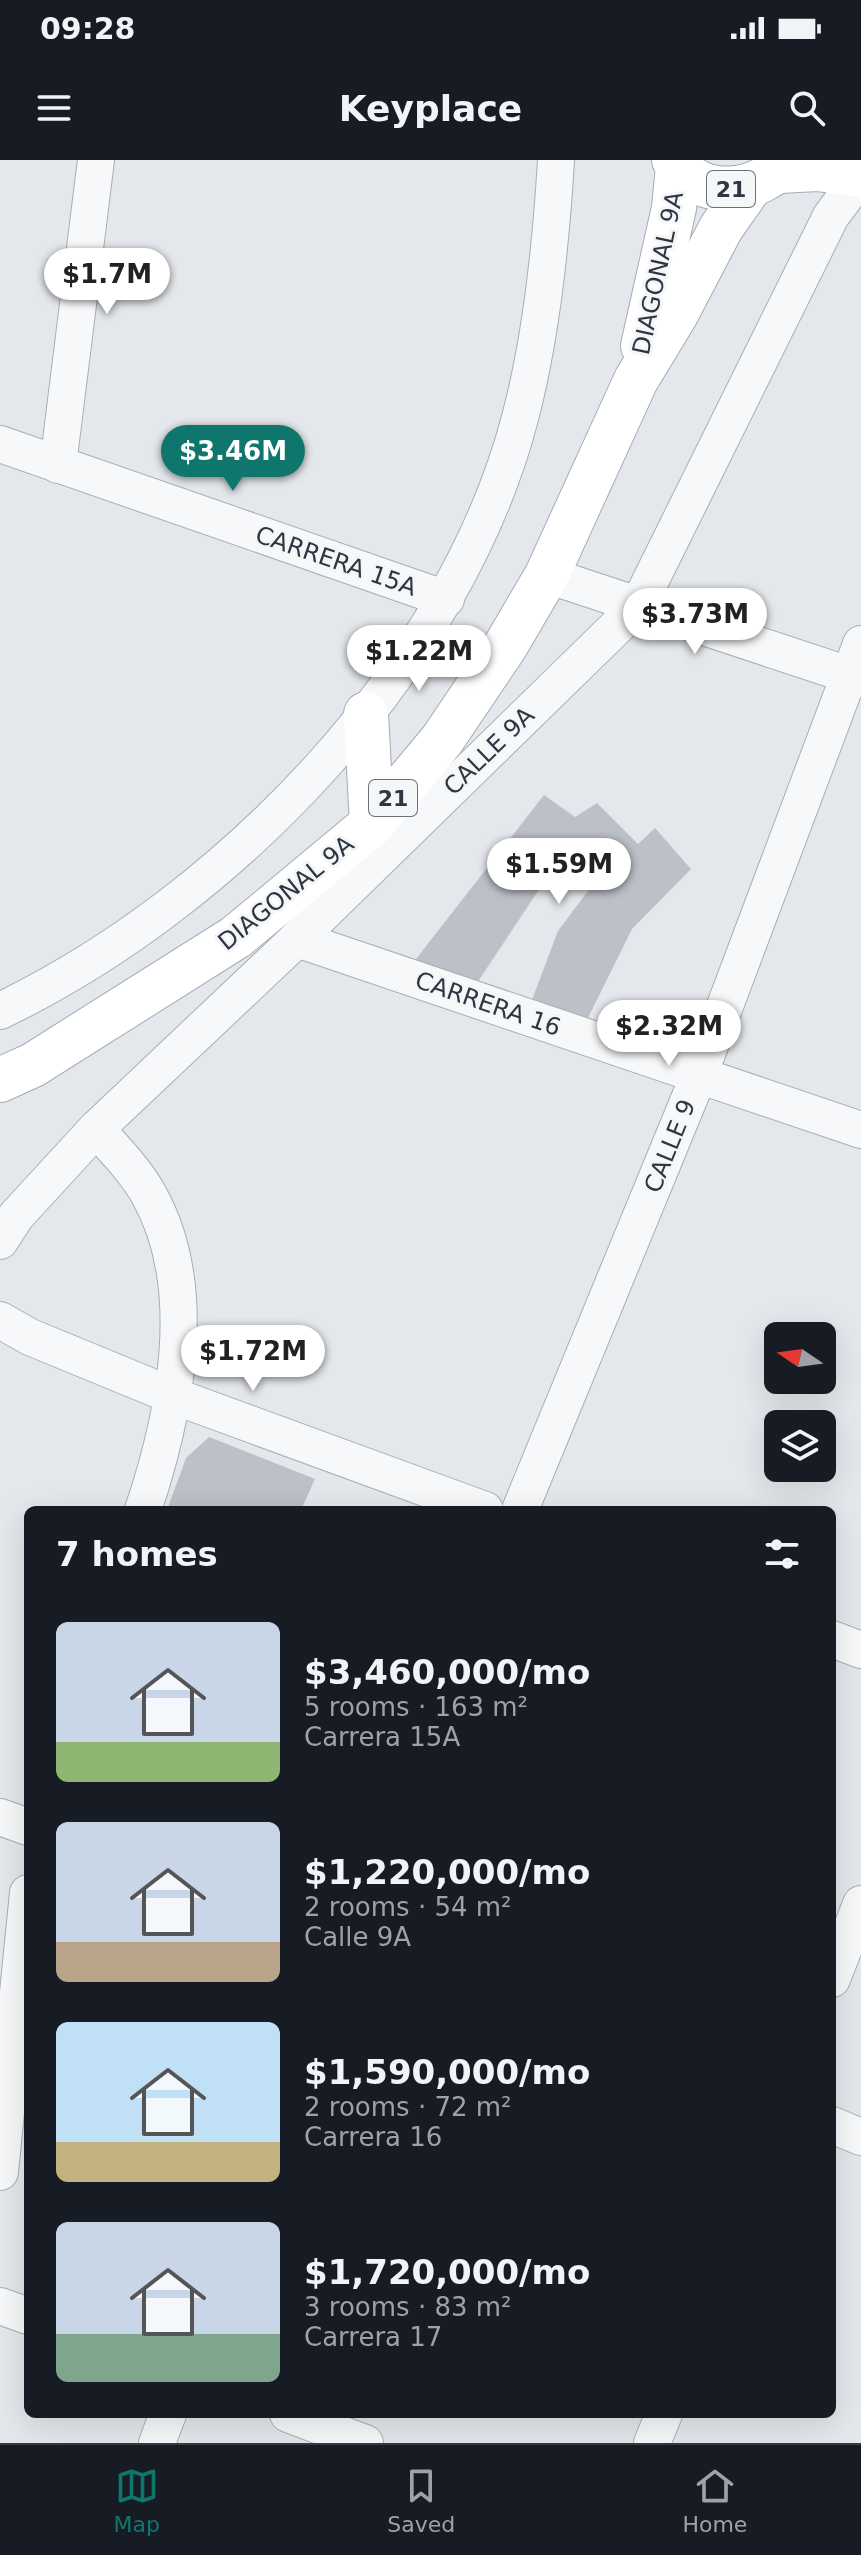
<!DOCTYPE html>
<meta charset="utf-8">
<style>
:root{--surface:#171b24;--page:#20242c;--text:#f1f3f6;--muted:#9ea1a6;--line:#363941;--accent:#0f766e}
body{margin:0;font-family:"DejaVu Sans",sans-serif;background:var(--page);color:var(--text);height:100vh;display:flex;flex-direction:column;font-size:30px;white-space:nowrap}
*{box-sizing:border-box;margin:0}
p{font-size:26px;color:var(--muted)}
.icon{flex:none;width:44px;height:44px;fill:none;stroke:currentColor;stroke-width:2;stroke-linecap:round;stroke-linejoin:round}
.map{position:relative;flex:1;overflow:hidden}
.panel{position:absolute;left:24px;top:1346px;width:812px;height:912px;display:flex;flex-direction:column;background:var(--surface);border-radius:12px;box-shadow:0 8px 32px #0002}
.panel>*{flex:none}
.needle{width:52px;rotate:283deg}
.buttons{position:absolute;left:764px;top:1162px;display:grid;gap:16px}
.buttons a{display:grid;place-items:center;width:72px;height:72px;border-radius:12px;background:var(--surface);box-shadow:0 8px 32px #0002;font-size:40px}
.price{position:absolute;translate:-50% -68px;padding:0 18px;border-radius:28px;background:#fff;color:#222;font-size:26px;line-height:52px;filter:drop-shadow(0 2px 4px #0008)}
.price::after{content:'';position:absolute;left:50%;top:48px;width:24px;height:18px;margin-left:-12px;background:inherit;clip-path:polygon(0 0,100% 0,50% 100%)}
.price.on{background:var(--accent);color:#fff}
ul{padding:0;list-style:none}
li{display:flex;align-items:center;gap:24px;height:200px;padding:0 32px}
li span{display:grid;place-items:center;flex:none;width:224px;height:160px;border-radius:12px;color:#555}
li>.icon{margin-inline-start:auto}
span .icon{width:96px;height:96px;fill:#fffc;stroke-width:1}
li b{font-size:34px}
h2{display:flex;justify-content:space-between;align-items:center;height:96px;padding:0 32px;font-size:34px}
.status{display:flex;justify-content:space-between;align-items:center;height:56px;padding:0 40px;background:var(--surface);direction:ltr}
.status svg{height:22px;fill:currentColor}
header{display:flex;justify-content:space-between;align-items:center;height:104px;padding:0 32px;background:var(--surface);font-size:36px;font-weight:600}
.tabs{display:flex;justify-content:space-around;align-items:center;height:112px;border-top:2px solid var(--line);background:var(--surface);font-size:22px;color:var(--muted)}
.tabs a{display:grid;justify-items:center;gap:4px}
.tabs .on{color:var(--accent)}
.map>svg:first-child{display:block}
</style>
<div class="status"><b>09:28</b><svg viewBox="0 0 49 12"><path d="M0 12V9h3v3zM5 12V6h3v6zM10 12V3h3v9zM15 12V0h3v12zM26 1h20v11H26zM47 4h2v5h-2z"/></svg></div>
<header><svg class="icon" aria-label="menu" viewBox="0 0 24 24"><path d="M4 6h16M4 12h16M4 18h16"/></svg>Keyplace<svg class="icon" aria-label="search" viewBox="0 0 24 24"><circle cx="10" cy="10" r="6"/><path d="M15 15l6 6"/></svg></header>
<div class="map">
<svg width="861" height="2283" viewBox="0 0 861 2283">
<rect width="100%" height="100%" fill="#e4e7eb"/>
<!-- building -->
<g fill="#bcc1c7">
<path d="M544 635 575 657 597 643 638 684 655 668 691 709 632 769 582 870 530 845 558 771 599 716 566 689 475 826 437 820 416 799Z"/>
<path d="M209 1277 315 1319 301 1350H167L186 1298Z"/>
</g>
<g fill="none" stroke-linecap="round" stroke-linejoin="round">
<defs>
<g id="minor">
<path d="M0 284 446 439"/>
<path d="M58 305 96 0"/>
<path d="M547 415 861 519"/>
<path d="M297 779 861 970"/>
<path d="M0 851C229 741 455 507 520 258 542 175 551 85 556 0"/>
<path d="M96 969C114 989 136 1011 149 1035 201 1128 175 1255 143 1350"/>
<path d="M0 1081 16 1056 96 969 297 779 638 446 831 56 861 16"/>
<path d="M0 1160 30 1177 171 1235 485 1350"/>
<path d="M520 1350 699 915 861 484"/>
<path d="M832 1479 861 1490"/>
<path d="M0 1657 28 1667"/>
<path d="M832 1819 861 1744"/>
<path d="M832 1965 861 1977"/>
<path d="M0 2012 28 1733"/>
<path d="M0 2146 28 2156"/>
<path d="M288 2254 365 2283"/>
<path d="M157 2283 168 2254"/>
<path d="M652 2283 664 2254"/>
</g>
<g id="major">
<path d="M674 0C699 42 761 34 787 0"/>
<path d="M779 11 818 9 861 15"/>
<path d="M643 186 674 48 678 7"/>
<path d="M366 554 372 664"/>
<path d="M0 920 33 905 236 777 372 664 442 580 506 485 547 415 636 220 676 154 721 68 749 28"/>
</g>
</defs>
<!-- minor casing -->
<use href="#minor" stroke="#a9aeb5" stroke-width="38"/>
<!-- major casing -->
<use href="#major" stroke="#a4acb6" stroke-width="46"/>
<!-- minor -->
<use href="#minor" stroke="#f7f8f9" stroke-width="36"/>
<!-- major -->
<use href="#major" stroke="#fff" stroke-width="44"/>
</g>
<g text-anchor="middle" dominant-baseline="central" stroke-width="6" stroke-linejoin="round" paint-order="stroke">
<!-- shield labels -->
<g fill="#f4f6f8" stroke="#697079" stroke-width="2">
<rect x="707" y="11" width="48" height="36" rx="6"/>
<rect x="369" y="620" width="48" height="36" rx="6"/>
</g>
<g font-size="22" font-weight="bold" fill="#2d3642">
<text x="731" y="29">21</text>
<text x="393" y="638">21</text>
</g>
<!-- street labels -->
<g font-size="24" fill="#2d3642" stroke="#f4f6f8">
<text transform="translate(658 113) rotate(-78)">DIAGONAL 9A</text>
<text transform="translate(336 401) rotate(19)">CARRERA 15A</text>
<text transform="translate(489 591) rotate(-44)">CALLE 9A</text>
<text transform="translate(286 733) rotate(-39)">DIAGONAL 9A</text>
<text transform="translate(488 844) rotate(19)">CARRERA 16</text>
<text transform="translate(670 986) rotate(-68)">CALLE 9</text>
</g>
</g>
</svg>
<div class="buttons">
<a><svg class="needle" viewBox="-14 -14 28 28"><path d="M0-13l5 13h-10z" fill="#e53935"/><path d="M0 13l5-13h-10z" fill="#9ea1a6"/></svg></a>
<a><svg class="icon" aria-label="layers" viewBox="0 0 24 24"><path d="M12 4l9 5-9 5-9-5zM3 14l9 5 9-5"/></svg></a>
</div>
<b class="price" style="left:107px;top:156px">$1.7M</b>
<b class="price on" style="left:233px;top:333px">$3.46M</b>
<b class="price" style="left:695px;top:496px">$3.73M</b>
<b class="price" style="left:419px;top:533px">$1.22M</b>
<b class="price" style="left:559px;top:746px">$1.59M</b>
<b class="price" style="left:669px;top:908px">$2.32M</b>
<b class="price" style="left:253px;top:1233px">$1.72M</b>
<section class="panel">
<h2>7 homes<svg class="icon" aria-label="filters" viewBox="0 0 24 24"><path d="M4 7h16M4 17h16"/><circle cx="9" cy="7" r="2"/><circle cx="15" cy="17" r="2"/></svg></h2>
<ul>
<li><span style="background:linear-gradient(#c9d6e8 75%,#8fb573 0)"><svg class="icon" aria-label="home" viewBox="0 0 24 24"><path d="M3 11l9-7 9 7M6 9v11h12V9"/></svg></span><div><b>$3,460,000/mo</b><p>5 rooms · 163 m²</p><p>Carrera 15A</p></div></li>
<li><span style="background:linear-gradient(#c9d6e8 75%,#b9a48a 0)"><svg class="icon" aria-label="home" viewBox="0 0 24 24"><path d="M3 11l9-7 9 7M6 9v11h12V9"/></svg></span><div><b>$1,220,000/mo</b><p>2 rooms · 54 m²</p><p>Calle 9A</p></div></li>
<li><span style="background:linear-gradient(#bfe0f5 75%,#c2b280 0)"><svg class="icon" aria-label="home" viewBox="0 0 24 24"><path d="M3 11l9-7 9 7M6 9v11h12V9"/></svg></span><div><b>$1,590,000/mo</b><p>2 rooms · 72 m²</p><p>Carrera 16</p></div></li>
<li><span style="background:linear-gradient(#c9d6e8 70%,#7fa58c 0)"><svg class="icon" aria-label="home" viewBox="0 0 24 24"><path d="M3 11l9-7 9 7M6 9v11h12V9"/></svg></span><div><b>$1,720,000/mo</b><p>3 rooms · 83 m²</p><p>Carrera 17</p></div></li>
</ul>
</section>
</div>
<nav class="tabs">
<a class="on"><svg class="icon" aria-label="map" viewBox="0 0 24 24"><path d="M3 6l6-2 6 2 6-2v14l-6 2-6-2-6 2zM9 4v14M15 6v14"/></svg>Map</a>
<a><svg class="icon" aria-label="saved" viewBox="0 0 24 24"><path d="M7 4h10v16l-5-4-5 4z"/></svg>Saved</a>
<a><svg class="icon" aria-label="home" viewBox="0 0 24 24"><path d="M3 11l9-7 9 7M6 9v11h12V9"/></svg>Home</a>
</nav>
